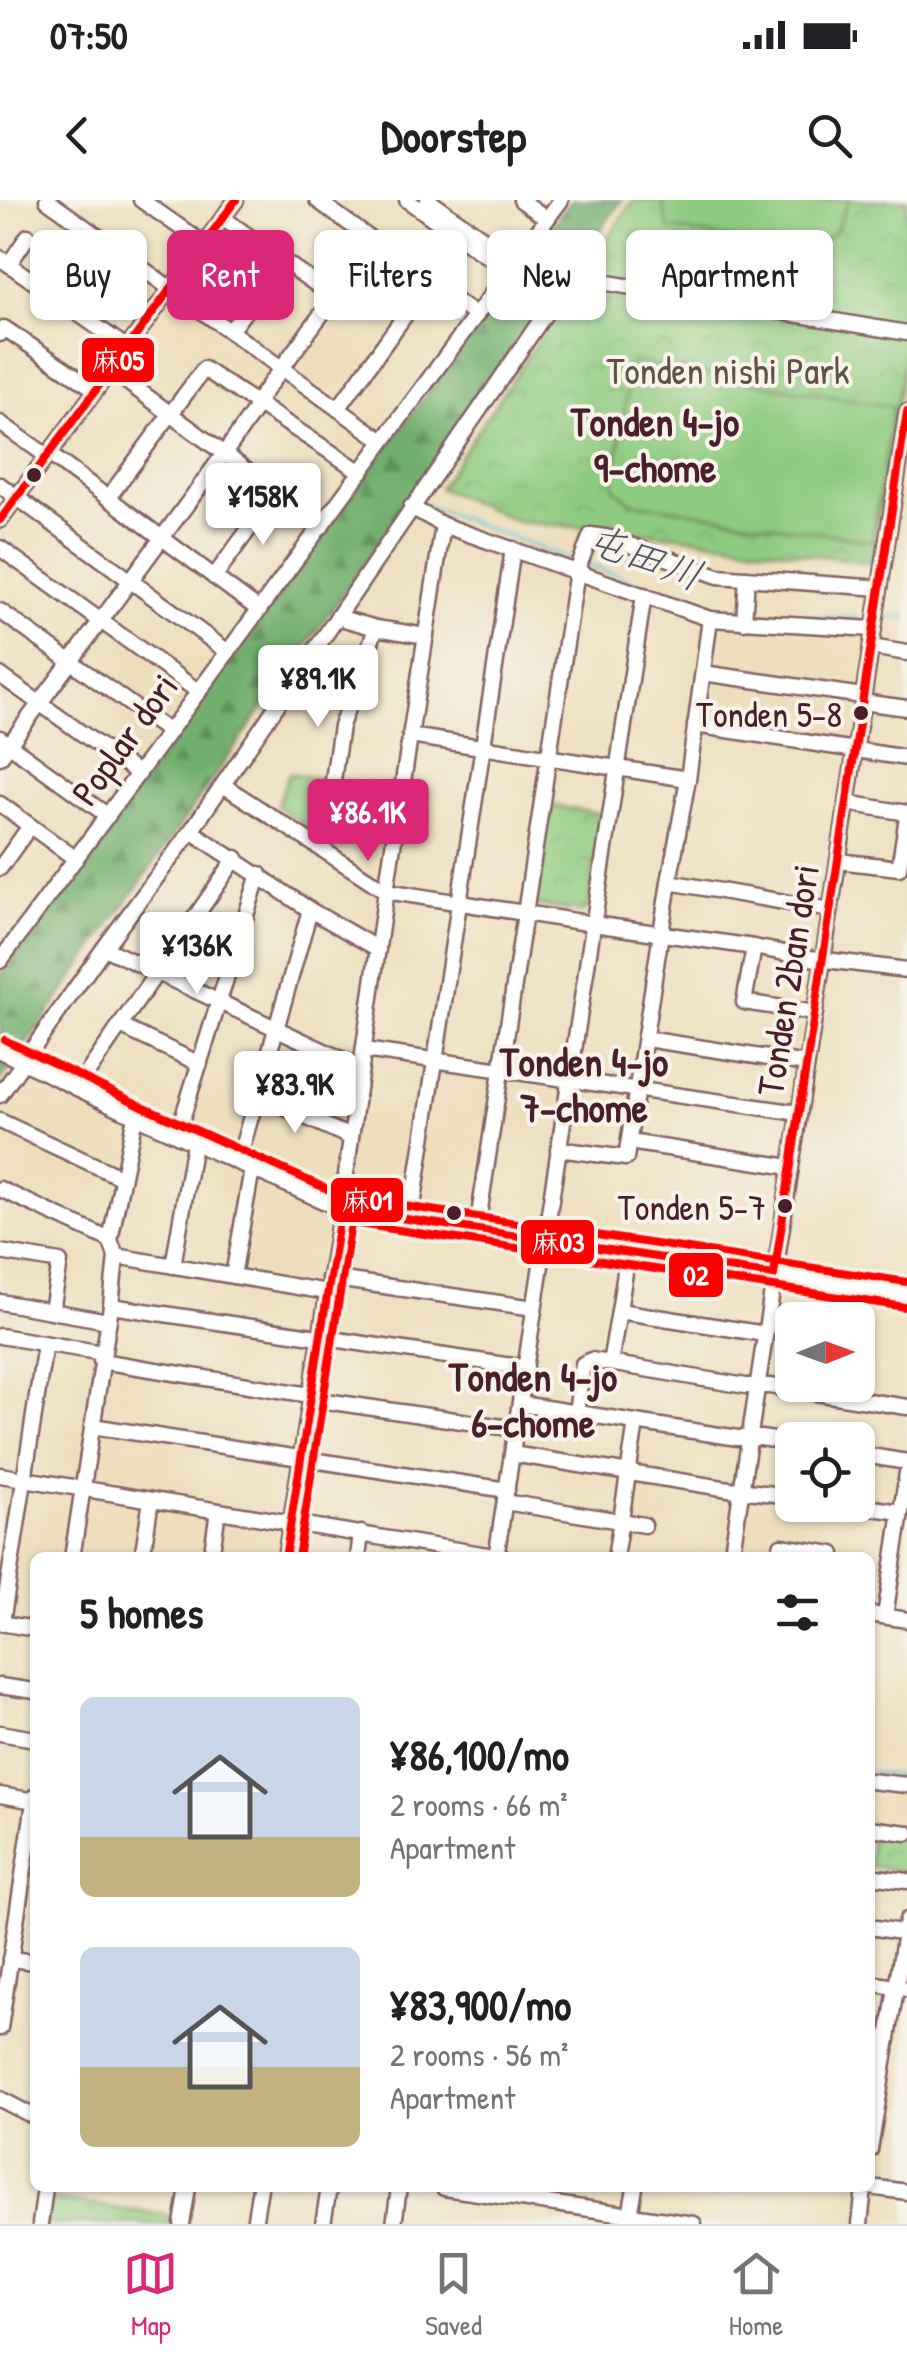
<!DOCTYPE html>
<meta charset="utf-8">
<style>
:root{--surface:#fff;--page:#f6f6f6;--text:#202124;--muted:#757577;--line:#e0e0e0;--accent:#db2777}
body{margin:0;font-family:"Patrick Hand","Klee One",sans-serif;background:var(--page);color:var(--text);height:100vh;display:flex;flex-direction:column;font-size:38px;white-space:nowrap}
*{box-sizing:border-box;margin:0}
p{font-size:32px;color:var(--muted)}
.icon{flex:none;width:55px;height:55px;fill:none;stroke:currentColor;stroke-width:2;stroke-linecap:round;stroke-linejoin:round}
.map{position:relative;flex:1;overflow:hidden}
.side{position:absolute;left:30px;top:1352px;width:845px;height:640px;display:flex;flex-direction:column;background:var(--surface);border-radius:15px;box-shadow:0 2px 8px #0004}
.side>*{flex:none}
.banner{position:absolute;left:30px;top:30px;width:848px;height:90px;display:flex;gap:20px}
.needle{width:65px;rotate:89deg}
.controls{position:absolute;left:775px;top:1102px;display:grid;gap:20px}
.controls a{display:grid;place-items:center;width:100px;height:100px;border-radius:15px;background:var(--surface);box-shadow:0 2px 8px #0004;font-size:50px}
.price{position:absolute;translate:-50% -85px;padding:0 22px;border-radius:10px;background:#fff;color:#222;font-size:32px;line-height:65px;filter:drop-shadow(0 2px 5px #0008)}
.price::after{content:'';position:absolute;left:50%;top:60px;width:30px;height:22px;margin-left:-15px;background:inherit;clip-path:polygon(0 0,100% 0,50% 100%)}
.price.selected{background:var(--accent);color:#fff}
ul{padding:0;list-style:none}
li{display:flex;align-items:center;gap:30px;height:250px;padding:0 50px}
li span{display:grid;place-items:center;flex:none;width:280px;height:200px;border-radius:15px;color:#555}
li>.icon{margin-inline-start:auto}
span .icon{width:120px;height:120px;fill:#fffc;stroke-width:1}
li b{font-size:42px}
h2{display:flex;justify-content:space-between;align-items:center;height:120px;padding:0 50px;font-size:42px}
.pill{padding:0 35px;border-radius:15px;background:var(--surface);box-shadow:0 2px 8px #0004;font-size:35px;line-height:90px}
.pill.selected{background:var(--accent);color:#fff}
.status{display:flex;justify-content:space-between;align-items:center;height:70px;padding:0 50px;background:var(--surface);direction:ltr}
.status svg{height:28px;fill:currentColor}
header{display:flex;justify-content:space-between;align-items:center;height:130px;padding:0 50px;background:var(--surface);font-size:45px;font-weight:700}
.tab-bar{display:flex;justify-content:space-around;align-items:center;height:140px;border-top:2px solid var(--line);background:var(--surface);font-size:28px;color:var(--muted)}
.tab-bar a{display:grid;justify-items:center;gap:5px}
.tab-bar .selected{color:var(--accent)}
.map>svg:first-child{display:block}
</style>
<div class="status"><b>07:50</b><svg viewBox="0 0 49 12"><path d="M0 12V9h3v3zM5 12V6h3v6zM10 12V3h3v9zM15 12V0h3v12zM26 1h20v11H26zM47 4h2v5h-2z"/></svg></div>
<header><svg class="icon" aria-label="back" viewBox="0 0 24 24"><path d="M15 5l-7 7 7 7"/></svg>Doorstep<svg class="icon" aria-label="search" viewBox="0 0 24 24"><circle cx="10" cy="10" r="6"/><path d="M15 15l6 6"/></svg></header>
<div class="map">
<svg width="907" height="2024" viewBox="0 0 907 2024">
<defs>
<pattern id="forest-firs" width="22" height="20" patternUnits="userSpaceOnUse" patternTransform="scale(2.5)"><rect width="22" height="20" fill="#72af6e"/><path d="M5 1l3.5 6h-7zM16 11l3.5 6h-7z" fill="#608e5b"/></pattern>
<pattern id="park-crowns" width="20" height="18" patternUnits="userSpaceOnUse" patternTransform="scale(2.5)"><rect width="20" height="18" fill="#8ecb80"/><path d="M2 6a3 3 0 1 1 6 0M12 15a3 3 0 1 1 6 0" fill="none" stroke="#7cae6f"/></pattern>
</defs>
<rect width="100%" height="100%" fill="#f7f3e8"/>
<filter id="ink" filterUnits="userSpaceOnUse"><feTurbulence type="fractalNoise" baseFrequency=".01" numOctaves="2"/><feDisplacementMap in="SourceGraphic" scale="20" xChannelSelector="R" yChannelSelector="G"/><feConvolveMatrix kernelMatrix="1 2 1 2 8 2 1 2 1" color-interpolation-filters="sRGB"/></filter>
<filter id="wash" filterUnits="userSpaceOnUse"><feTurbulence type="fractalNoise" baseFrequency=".0048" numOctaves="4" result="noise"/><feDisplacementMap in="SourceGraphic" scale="40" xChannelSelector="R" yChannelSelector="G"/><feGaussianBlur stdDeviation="2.25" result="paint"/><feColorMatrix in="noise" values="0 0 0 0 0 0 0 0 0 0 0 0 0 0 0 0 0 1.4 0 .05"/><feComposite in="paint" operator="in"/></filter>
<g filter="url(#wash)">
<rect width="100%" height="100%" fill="#eddfbe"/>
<!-- forest -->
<path fill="url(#forest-firs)" stroke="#5e674c" stroke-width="2.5" d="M571 0H622L441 250 439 257 0 882V777L404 224Z"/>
<!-- park -->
<g fill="url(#park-crowns)" stroke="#6c7556" stroke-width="2.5">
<path d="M633 0H907V141L872 363 679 336 518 322 439 288Z"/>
<path d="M289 573 327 580 319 630 314 631 277 606Z"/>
<path d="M547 605 602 614 588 708 582 712 535 705 533 701Z"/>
<path d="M870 1632 907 1637V1672L870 1666Z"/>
<path d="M50 1999 173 2016 171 2024H46Z"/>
</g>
<!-- pitch -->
<g fill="#8ecb80" stroke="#6c7556" stroke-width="2.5">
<path d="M662 0H849L835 32 803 52 668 28Z"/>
<path d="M632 161 893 207 872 341 631 302 613 287Z"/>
</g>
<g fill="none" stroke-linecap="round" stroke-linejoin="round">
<!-- stream -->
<g stroke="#57bcd5" stroke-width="2.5">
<path d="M423 304 574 361"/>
<path d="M587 365 716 411 741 414"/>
<path d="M749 414 858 418"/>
<path d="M889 418 907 417"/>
<path d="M870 1572 907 1577"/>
</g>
</g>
</g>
<g filter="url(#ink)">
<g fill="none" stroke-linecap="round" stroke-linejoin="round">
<defs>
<g id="minor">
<path d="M47 0 383 241"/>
<path d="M141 0 204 44"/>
<path d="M317 0 476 116"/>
<path d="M407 0 479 51 501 65 513 64 542 72 907 133"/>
<path d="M428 0 506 54 513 64"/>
<path d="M521 0 547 19"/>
<path d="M223 18 334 97"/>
<path d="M0 58 127 148"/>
<path d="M9 64 28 36"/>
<path d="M230 131 283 61"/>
<path d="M0 134 4 128 96 190"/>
<path d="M111 170 322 326"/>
<path d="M338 209 428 83"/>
<path d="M0 223 47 256"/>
<path d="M49 254 259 410"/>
<path d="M0 285 228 452"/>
<path d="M108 298 204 169 361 272"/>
<path d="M411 307 443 325 710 419 873 429"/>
<path d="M0 320 236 0"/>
<path d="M0 348 199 492"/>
<path d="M214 377 276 292"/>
<path d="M0 411 169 532"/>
<path d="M337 417 376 428 426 436"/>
<path d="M744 422 747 378"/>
<path d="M871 447 907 453"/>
<path d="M703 473 863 496"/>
<path d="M0 475 139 574"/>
<path d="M862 502 907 508"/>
<path d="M695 525 907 558"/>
<path d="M410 536 688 579"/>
<path d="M0 538 108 616"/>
<path d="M0 557 224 254 259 204 261 196 374 43"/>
<path d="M223 585 386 691 593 724 754 747 810 758 907 770"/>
<path d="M847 603 907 613"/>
<path d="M0 604 76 659"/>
<path d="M191 631 310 710 378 749"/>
<path d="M323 648 341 526 376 428"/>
<path d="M838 661 899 668 907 617"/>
<path d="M0 668 30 626"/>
<path d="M669 682 830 710"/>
<path d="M754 747 744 802 815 813"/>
<path d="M104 748 361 868"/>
<path d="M0 761 561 0"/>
<path d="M120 826 200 864"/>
<path d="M646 839 807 864"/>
<path d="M364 850 799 913"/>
<path d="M0 851 135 916 341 1009 907 1095"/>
<path d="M77 888 236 658"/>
<path d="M0 895 104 748 191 631 571 76"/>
<path d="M257 895 350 937"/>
<path d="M0 921 122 978"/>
<path d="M177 935 259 674"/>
<path d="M629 942 790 967"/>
<path d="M558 949 626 958 669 682 688 579 710 419"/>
<path d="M238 962 310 710"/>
<path d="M0 989 110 1040"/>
<path d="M411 1019 513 349"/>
<path d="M477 1029 577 371 591 335 610 338 718 376 880 388"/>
<path d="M0 1052 60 1062 52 1111"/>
<path d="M628 1053 619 1111 765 1134"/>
<path d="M116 1056 327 1092"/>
<path d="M173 1066 194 943"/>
<path d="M233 1076 252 969"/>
<path d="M329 1078 534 1108"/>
<path d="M0 1102 108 1121"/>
<path d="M111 1106 526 1168"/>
<path d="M0 1136 103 1153"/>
<path d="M101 1161 310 1195 319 1200 516 1229"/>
<path d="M610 1163 619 1111"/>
<path d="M520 1204 738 1238H761L792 1243"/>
<path d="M576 1212 583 1164 591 1160 746 1186H770L907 1207"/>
<path d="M92 1226 507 1290"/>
<path d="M512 1254 729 1289 792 1296"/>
<path d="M858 1254 907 1262"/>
<path d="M0 1275 506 1358"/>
<path d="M505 1302 644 1325"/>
<path d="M851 1305 901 1312"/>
<path d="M72 1358 111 1106 116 1056 110 1040 135 916"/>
<path d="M142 1358 151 1300"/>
<path d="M211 1358 218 1311"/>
<path d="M285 1358 341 1009 386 691 443 325"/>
<path d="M358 1358 361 1333"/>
<path d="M496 1358 644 395"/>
<path d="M615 1358 636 1223"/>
<path d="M731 1358 907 212"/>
<path d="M779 1358 781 1346 833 1354 832 1358"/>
<path d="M870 1414 907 1420"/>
<path d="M885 1416 907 1273"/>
<path d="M0 1423 35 1429"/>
<path d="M2 1423 45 1144"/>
<path d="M0 1486 35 1491"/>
<path d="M0 1533 35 1539"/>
<path d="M870 1581 907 1585"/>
<path d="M0 1595 35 1601"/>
<path d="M870 1628 907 1633"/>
<path d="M870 1676 907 1681"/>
<path d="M870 1727 907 1733"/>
<path d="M10 1759 35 1762"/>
<path d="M870 1783 907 1789"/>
<path d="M0 1828 35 1596"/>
<path d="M870 1836 888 1839"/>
<path d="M0 1899 35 1917"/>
<path d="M870 1950 907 1720"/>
<path d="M870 1987 907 1992"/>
<path d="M444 1988 694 2024"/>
<path d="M629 2021 635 1988"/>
<path d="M40 2024 45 1988"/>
<path d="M182 2024 188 1988"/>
<path d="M254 2024 260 1988"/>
<path d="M323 2024 329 1988"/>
<path d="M394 2024 399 1988"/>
<path d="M860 2024 864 1988"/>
</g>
</defs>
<!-- minor casing -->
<use href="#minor" stroke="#83625e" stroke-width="19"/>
<!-- minor -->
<use href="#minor" stroke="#fff" stroke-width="14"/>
<defs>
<g id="bus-1">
<path d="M341 1009 774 1075"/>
<path d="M774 1075 907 212"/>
<path d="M285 1358 341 1009"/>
</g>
<g id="bus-2">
<path d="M339 1021 905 1107"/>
<path d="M298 1358 353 1011"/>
</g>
<path id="bus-3" d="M5 840 140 905 345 997 907 1082"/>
<path id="bus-4" d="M0 320 236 0"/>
</defs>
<!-- bus-1 casing -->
<use href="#bus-1" stroke="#f7f3e8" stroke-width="15"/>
<!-- bus-2 casing -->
<use href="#bus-2" stroke="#f7f3e8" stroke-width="15"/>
<!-- bus-3 casing -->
<use href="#bus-3" stroke="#f7f3e8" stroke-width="15"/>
<!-- bus-4 casing -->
<use href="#bus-4" stroke="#f7f3e8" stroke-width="15"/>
<!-- bus-1 -->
<use href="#bus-1" stroke="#f00" stroke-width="8"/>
<!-- bus-2 -->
<use href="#bus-2" stroke="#f00" stroke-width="8"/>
<!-- bus-3 -->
<use href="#bus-3" stroke="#f00" stroke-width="8"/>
<!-- bus-4 -->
<use href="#bus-4" stroke="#f00" stroke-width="8"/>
</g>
</g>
<!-- markers -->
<g fill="#4a1f2b" stroke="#f7f3e8" stroke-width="4">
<circle cx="34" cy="275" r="9"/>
<circle cx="861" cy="513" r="9"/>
<circle cx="785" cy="1006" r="9"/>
<circle cx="454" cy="1013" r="9"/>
</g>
<g text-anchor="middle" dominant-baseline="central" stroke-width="8" stroke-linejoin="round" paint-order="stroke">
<!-- bus labels -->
<g font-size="36" fill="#4a1f2b" stroke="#f7f3e8" text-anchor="end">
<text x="842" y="513">Tonden 5-8</text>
<text x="766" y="1006">Tonden 5-7</text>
</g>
<!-- park labels -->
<g font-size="38" fill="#5e5344" stroke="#f7f3e8">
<text x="728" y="170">Tonden nishi Park</text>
</g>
<!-- street labels -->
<g font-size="38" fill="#4a1f2b" stroke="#f7f3e8">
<text transform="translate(124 539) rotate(-54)">Poplar dori</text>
<text transform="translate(787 780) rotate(-81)">Tonden 2ban dori</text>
</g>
<!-- neighbourhood labels -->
<g font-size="40" font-weight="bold" fill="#4a1f2b" stroke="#f7f3e8">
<text x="655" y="221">Tonden 4-jo<tspan x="655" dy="46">9-chome</tspan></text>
<text x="584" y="861">Tonden 4-jo<tspan x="584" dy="46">7-chome</tspan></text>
<text x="533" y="1176">Tonden 4-jo<tspan x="533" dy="46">6-chome</tspan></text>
</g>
<!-- water labels -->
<g font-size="40" font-style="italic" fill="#4f5666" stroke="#f7f3e8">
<text transform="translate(645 356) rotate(20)">屯田川</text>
</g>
</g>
<g stroke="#f7f3e8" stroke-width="4">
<rect x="80" y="136" width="76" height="48" rx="10" fill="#f00"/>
<rect x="329" y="976" width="76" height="48" rx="10" fill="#f00"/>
<rect x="519" y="1018" width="77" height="48" rx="10" fill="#f00"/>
<rect x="667" y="1051" width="58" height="48" rx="10" fill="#f00"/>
</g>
<g font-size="28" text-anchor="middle" font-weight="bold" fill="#fff">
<text x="118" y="170">麻05</text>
<text x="367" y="1010">麻01</text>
<text x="558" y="1052">麻03</text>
<text x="696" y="1085">02</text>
</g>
</svg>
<div class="controls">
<a><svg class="needle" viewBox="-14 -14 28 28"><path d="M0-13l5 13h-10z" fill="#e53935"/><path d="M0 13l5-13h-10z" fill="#757577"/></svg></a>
<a><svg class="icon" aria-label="locate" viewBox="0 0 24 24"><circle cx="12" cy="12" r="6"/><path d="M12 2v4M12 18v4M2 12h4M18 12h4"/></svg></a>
</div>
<b class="price" style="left:263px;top:348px">¥158K</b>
<b class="price" style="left:318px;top:530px">¥89.1K</b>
<b class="price selected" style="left:368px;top:664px">¥86.1K</b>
<b class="price" style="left:197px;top:797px">¥136K</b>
<b class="price" style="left:295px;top:936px">¥83.9K</b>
<div class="banner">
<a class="pill">Buy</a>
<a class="pill selected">Rent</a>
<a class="pill">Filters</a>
<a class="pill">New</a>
<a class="pill">Apartment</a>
</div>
<section class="side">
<h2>5 homes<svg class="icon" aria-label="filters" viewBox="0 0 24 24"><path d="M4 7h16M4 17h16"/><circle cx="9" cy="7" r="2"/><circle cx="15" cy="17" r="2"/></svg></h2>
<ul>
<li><span style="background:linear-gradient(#c9d6e8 70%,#c2b280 0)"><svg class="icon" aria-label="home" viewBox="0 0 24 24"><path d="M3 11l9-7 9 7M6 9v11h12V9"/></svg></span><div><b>¥86,100/mo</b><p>2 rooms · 66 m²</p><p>Apartment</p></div></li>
<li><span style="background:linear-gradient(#c9d6e8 60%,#c2b280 0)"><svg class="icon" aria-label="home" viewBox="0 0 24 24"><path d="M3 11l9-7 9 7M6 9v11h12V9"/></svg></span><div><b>¥83,900/mo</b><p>2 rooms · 56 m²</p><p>Apartment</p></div></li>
</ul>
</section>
</div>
<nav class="tab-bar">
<a class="selected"><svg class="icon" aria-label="map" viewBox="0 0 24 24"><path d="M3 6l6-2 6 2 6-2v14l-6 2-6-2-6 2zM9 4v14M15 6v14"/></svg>Map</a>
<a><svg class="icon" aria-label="saved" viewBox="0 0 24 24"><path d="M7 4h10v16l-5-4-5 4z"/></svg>Saved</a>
<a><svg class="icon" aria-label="home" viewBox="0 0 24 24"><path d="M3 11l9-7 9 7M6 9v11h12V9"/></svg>Home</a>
</nav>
